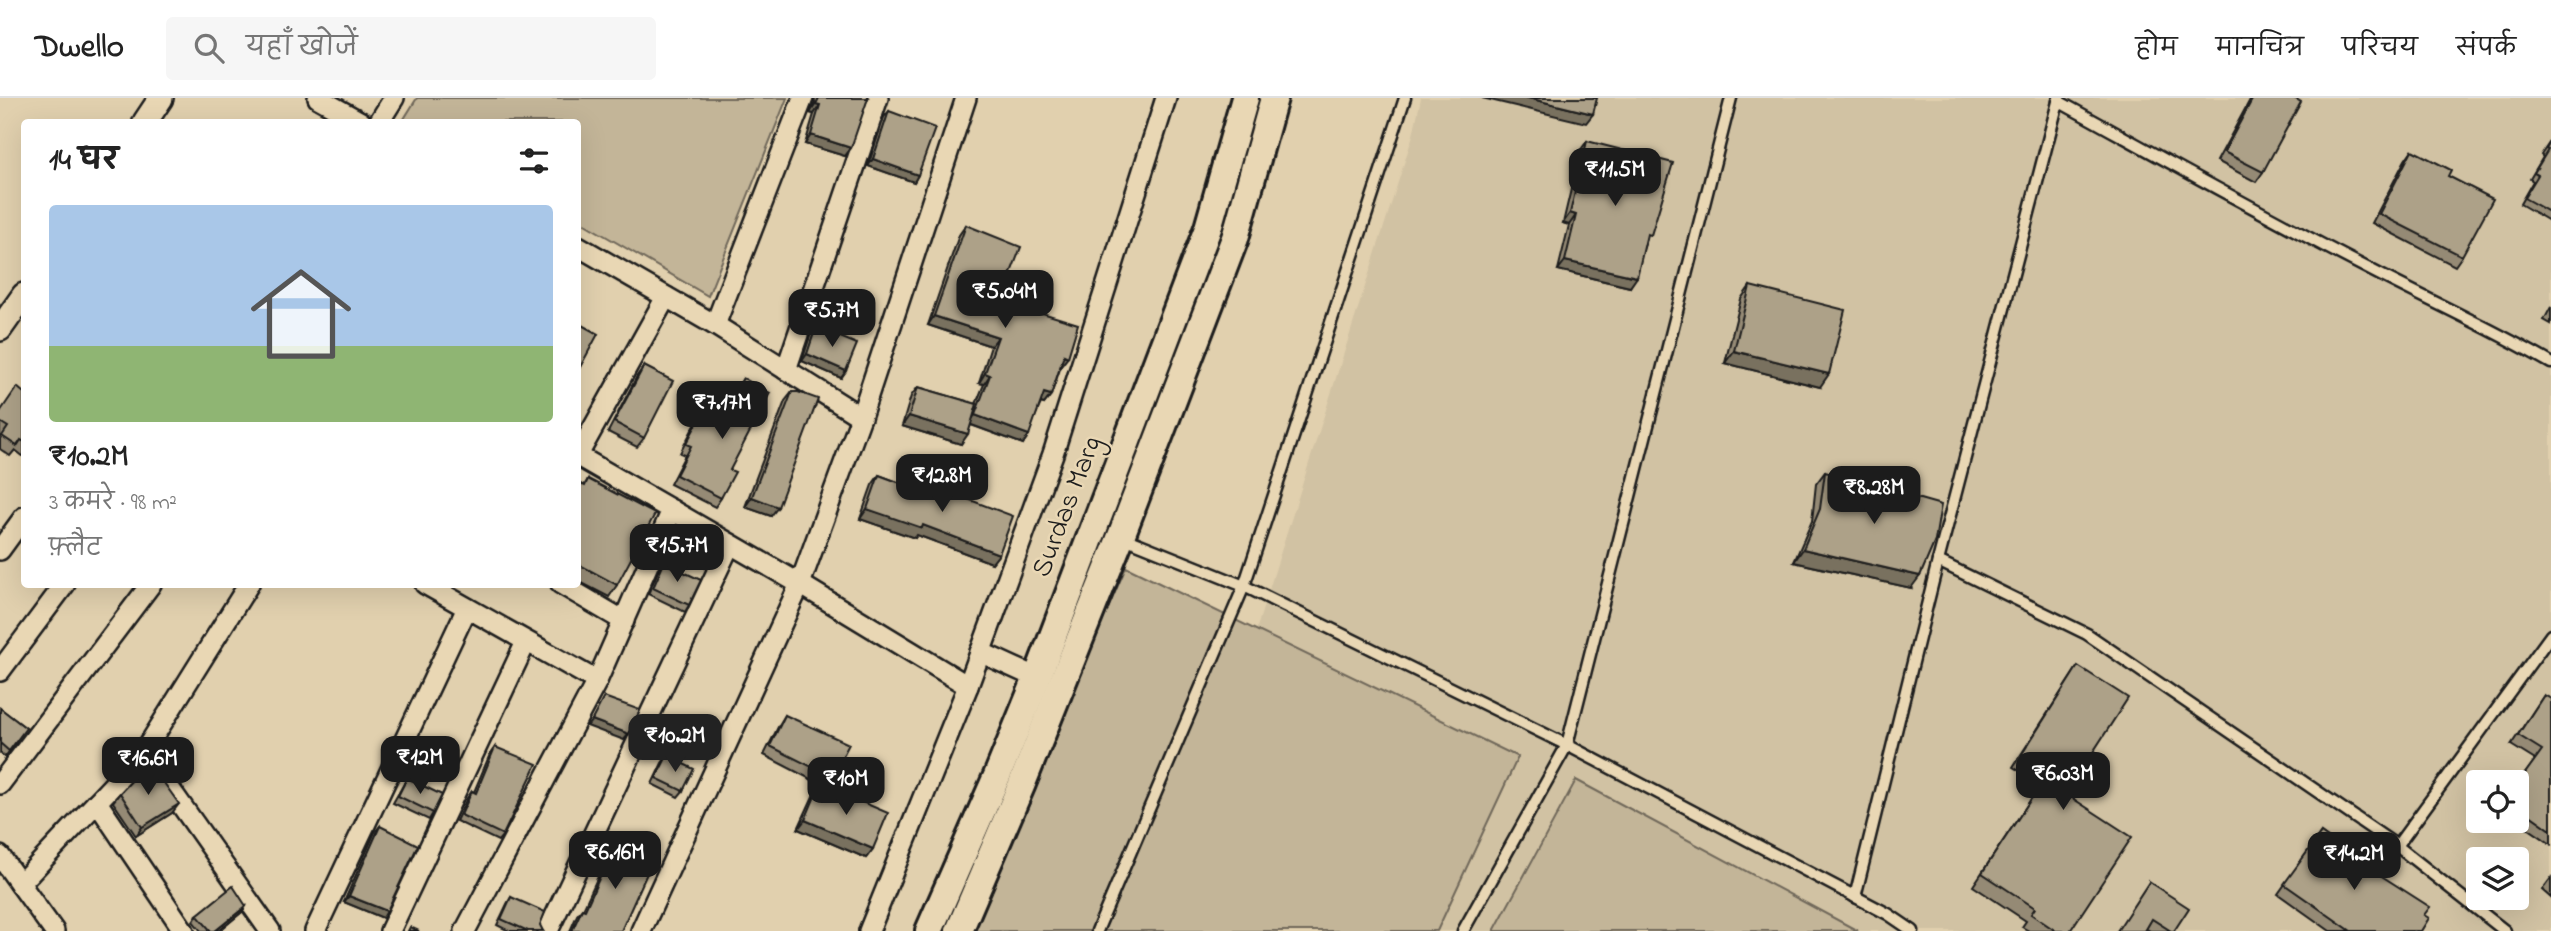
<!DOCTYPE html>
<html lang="hi">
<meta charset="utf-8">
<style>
:root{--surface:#fff;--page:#f6f6f6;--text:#222;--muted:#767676;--line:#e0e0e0;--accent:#1c1c1c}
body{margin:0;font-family:"Indie Flower","Playpen Sans Deva",sans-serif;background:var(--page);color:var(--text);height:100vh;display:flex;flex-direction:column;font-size:26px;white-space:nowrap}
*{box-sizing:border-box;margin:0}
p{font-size:23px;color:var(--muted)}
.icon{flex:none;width:38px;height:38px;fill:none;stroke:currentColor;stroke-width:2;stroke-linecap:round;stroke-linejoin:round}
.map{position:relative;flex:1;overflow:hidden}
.drawer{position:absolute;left:21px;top:21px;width:560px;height:469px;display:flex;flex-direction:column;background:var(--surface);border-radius:7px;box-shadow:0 7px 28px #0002}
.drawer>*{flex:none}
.tools{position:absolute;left:2466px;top:672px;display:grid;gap:14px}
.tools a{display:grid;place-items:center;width:63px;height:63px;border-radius:7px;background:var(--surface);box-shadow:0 7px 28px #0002;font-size:35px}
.price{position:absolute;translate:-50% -60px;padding:0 16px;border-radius:14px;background:var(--accent);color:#fff;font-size:23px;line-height:46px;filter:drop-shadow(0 2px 4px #0008)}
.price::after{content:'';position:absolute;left:50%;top:42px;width:21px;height:16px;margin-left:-10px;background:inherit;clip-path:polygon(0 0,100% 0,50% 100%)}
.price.on{background:#222;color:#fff}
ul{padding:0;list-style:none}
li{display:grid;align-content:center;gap:14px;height:371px;padding:0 28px}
li span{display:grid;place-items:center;height:217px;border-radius:7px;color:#555}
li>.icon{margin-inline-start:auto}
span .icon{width:126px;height:126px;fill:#fffc;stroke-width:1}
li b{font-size:30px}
h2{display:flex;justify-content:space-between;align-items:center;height:84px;padding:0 28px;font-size:30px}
header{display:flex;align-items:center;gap:42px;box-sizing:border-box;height:98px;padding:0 35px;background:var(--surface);border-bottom:2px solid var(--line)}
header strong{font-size:33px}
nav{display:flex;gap:38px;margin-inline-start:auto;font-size:24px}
.search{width:490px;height:63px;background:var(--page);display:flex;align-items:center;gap:18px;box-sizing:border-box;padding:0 24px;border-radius:7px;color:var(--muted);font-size:26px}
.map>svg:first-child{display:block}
</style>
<header>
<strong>Dwello</strong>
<div class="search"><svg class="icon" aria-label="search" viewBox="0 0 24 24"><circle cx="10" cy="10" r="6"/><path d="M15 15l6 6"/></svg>यहाँ खोजें</div>
<nav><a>होम</a><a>मानचित्र</a><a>परिचय</a><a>संपर्क</a></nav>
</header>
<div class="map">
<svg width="2551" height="833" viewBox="0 0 2551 833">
<rect width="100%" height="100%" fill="#e1d0ae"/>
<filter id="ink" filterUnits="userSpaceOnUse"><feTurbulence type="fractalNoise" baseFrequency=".0143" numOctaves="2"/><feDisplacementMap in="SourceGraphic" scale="14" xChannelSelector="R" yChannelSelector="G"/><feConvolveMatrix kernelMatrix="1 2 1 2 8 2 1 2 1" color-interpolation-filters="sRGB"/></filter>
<g filter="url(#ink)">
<!-- built -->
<path fill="#d1c2a3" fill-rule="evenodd" d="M1421 0H2551V833H1127L1246 564 1413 37ZM2478 684H2516V723H2478ZM2478 761H2516V800H2478Z"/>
<!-- green -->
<g fill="#c3b598" stroke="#70685a" stroke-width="2">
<path d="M417 0H787L708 198 578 122V24H409L404 21Z"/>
<path d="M1126 469 1518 659 1437 833H968Z"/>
<path d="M1576 682 1858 833H1494Z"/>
</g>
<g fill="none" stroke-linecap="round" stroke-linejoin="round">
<defs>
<g id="service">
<path d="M2058 3C2160 59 2263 117 2367 170 2428 202 2491 230 2551 265"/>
<path d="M1122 439 1244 488 1567 647 1888 816 1913 833"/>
<path d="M1938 463 2087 536 2397 748 2505 833"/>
<path d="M2397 748 2551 537"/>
<path d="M1855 799 1938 463 2059 0"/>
<path d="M1097 833 1244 488 1405 0"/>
<path d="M1463 833 1567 647 1731 0"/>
</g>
<g id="minor">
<path d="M318 0 361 24"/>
<path d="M379 24 394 0"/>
<path d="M578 148 715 227 861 319"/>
<path d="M715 227 803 0"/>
<path d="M786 272 878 0"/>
<path d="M578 357 666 199"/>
<path d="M578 358 800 486 968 588"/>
<path d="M0 452 24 419"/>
<path d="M425 486 597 583"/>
<path d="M561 486 624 523"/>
<path d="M980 554 1037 580"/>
<path d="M0 573 65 486"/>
<path d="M144 654 270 833"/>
<path d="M0 686 151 486"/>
<path d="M97 704 184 833"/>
<path d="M0 758 54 833"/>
<path d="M20 786 144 654 249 486"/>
<path d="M315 833 467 510"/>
<path d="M390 833 526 544"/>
<path d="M465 833 597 583 672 412"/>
<path d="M548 833 730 446"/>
<path d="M641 833 800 486 861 319 966 0"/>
<path d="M869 833 968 588 1053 356 1166 0"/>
</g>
<g id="tertiary">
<path d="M145 24 161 0"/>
<path d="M0 231 24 197"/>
</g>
<g id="secondary">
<path d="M929 833 997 678 1037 580 1208 130 1245 0"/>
<path d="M959 833 1021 688 1121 438 1235 140 1274 0"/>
</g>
</defs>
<!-- service casing -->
<use href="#service" stroke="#1c1c1c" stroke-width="15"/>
<!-- minor casing -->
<use href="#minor" stroke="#1c1c1c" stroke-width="24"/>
<!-- tertiary casing -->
<use href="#tertiary" stroke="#1c1c1c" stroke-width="28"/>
<!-- secondary casing -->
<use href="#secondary" stroke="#1c1c1c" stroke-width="32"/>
<!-- service -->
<use href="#service" stroke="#e9d7b4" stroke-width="10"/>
<!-- minor -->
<use href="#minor" stroke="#e9d7b4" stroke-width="19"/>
<!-- tertiary -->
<use href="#tertiary" stroke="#e9d7b4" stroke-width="23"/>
<!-- secondary -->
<use href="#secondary" stroke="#e9d7b4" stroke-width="26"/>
</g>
<!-- wall -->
<g fill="#958a75" stroke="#1c1c1c" stroke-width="2">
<path d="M814 0H868L845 58 805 46 814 16 810 15 815 4Z"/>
<path d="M2251 0H2294L2263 74 2256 84 2217 63Z"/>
<path d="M889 13 918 77 914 84 868 68 884 19Z"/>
<path d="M2551 42V124L2520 106 2533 83 2530 81 2543 59 2541 57Z"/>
<path d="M1587 43 1645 146 1630 189 1558 172 1569 127 1563 125 1580 53Z"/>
<path d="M2412 52 2462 158 2455 168 2372 125 2405 62Z"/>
<path d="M966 127 1009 180 1003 203 1061 268 1051 297 1044 306 1041 305 1023 346 971 327 961 346 902 328 911 298 918 289 976 306 984 286 979 285 991 248 928 227 959 137Z"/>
<path d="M1750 188 1820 289 1725 265 1741 201Z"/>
<path d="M2551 209V226L2544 222Z"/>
<path d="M816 229 846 273 841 280 802 263 811 235Z"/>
<path d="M644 268V340L637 349 608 334 637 278Z"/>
<path d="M743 280 730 372 721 400 715 409 670 386 685 357 680 355 695 326 701 318 716 326Z"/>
<path d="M792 294 771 418 745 409 785 303Z"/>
<path d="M24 295V359L15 352 10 358 0 351V341L1 339 0 338V314Z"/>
<path d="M1825 374 1911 490 1794 464 1812 423 1816 386Z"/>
<path d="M879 377 944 401 949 394 999 456 992 465 917 437 915 440 860 421 872 387Z"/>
<path d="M588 381 617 487 609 499 578 483V385L584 388Z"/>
<path d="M664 465 689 507 685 514 648 496 659 471Z"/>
<path d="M2078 568 2066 696 2070 833H2029L2022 829 2026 823 1973 788 2041 686 2013 669Z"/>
<path d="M2544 597 2551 601V746L2516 722V688L2535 662 2511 647Z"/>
<path d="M0 610 26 630 5 659 0 655Z"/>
<path d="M785 617 832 679 826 688 873 751 866 760 798 731 814 696 820 686 764 657 779 627Z"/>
<path d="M495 649 503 737 498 743 456 723 467 700 472 693 474 694 490 656Z"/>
<path d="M667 658 683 693 678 699 652 686 662 665Z"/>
<path d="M407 680 433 715 429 722 393 705Z"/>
<path d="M120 695 172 715 136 738 113 704Z"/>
<path d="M380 728 383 820 344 804 375 734Z"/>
<path d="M2321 735 2366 768 2424 817 2421 833H2330L2278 796Z"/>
<path d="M612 744 621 833H570L577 817 582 811H583L601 772 599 771 608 751Z"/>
<path d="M2551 780V800L2542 792Z"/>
<path d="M2149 784 2174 833H2150L2146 831Z"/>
<path d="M511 799 543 833H509L497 827 507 806Z"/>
<path d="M246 808 242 814 219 833H201L193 823 197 817Z"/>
</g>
<!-- shaded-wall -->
<g fill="#79715f" stroke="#1c1c1c" stroke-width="2">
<path d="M1482 0H1528L1593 16 1586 25Z"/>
<path d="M816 6 820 7 814 16 810 15Z"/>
<path d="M811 37 851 50 845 58 805 46Z"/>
<path d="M873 61 918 77 914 84 868 68Z"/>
<path d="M1570 115 1576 117 1569 127 1563 125Z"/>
<path d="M1565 163 1637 179 1630 189 1558 172Z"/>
<path d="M934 218 998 239 991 248 928 227Z"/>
<path d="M1734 253 1829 276 1820 289 1725 265Z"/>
<path d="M807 256 846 273 841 280 802 263Z"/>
<path d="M1064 257 1068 259 1061 268 1057 267Z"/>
<path d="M985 275 990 277 984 286 979 285Z"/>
<path d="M1044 295 1051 297 1044 306 1038 304Z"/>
<path d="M975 317 1029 337 1023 346 969 326Z"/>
<path d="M909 318 968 336 961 346 902 328Z"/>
<path d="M752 399 778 409 771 418 745 409Z"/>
<path d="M867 411 923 427 999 456 992 465 917 437 915 440 860 421Z"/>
<path d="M1803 451 1920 478 1911 490 1794 464Z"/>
<path d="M592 622 629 636 624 642 587 628Z"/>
<path d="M179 706 172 715 136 738 142 729Z"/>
<path d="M805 722 873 751 866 760 798 731Z"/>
<path d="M604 765H606L601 772 599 771Z"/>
<path d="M349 798 387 813 383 820 344 804Z"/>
<path d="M246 808 242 814 219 833H215Z"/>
</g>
<!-- building -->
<g fill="#ada188" stroke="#1c1c1c" stroke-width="2">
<path d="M819 0H868L851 50 811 37 820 7 816 6Z"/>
<path d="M1528 0H1597L1593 16Z"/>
<path d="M2253 0H2294L2301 4 2263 74 2224 54Z"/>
<path d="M889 13 935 30 918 77 873 61Z"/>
<path d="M1587 43 1673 65 1651 137 1647 136 1637 179 1565 163 1576 117 1570 115Z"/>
<path d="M2551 43V115L2524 100 2538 77 2534 75 2548 52 2546 51Z"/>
<path d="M2412 52 2451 72 2448 78 2493 101 2462 158 2379 116Z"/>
<path d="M966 127 1021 149 1009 180 1012 181 1003 203 1078 226 1068 259 1064 257 1051 297 1044 295 1029 337 975 317 990 277 985 275 998 239 934 218Z"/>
<path d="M1750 188 1845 212 1829 276 1734 253Z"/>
<path d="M578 225 598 236 578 273Z"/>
<path d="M816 229 857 246 846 273 807 256Z"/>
<path d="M644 268 673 283 644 340 614 324Z"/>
<path d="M743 280 770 295 730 372 735 374 721 400 676 377 691 348 686 346 701 318 717 326Z"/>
<path d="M17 289 24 295V344L21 342 17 348 2 338 8 329 0 324V314Z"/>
<path d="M918 289 977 306 968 336 909 318Z"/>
<path d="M792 294H798L818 301 778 409 752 399Z"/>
<path d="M1825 374 1941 407 1935 443 1920 478 1803 451 1820 411Z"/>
<path d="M879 377 946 402 949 394 1013 418 999 456 923 427 922 430 867 411Z"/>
<path d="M588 381 655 416 617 487 578 466V385L585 388Z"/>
<path d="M664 465 701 482 689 507 653 490Z"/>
<path d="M2078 568 2128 600 2066 696 2132 739 2070 833H2056L2031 816 2035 810 1982 775 2049 674 2022 656Z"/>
<path d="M2544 597 2551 601V732L2516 707V688L2542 652 2518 637Z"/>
<path d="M604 599 640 612 629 636 592 622Z"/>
<path d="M0 610 26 630 9 653 0 645Z"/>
<path d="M785 617 849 646 832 679 770 648Z"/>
<path d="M495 649 537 666 503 737 461 717 472 693 476 695Z"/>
<path d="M667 658 694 671 683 693 656 680Z"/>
<path d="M152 668 179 706 142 729 120 695 136 678Z"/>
<path d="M407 680 442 697 433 715 398 698Z"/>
<path d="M820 686 888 715 873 751 805 722Z"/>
<path d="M380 728 418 747 387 813 349 798Z"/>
<path d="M2321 735 2366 768 2430 809 2424 817 2429 820 2421 833H2351L2284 786Z"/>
<path d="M612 744 653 762 621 833H572L582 811 585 812 606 765H604Z"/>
<path d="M2149 784 2189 810 2174 833H2171L2152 821 2145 833H2117Z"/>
<path d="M233 788 246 808 215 833H211L197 817Z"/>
<path d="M511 799 545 814 540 827 543 833H528L501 821Z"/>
<path d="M410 829 419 833H408Z"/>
</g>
</g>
<g text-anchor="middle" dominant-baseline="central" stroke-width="5" stroke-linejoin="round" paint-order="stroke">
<!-- street labels -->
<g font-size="28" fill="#1c1c1c" stroke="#e9d7b4">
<text transform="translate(1068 409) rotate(-69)">Surdas Marg</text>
</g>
</g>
</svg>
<div class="tools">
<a><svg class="icon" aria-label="locate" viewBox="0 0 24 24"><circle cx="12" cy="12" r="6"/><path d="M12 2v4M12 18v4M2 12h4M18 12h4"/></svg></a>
<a><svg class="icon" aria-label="layers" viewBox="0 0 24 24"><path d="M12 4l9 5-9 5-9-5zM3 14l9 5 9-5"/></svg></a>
</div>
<b class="price" style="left:1615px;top:110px">₹11.5M</b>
<b class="price" style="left:1005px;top:232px">₹5.04M</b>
<b class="price" style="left:832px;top:251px">₹5.7M</b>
<b class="price" style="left:722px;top:343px">₹7.17M</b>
<b class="price" style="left:942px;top:416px">₹12.8M</b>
<b class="price" style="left:1874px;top:428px">₹8.28M</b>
<b class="price" style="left:677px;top:486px">₹15.7M</b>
<b class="price on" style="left:675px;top:676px">₹10.2M</b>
<b class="price" style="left:420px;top:698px">₹12M</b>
<b class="price" style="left:148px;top:699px">₹16.6M</b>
<b class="price" style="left:2063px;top:714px">₹6.03M</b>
<b class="price" style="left:846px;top:719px">₹10M</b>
<b class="price" style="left:615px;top:793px">₹6.16M</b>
<b class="price" style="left:2354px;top:794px">₹14.2M</b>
<section class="drawer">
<h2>14 घर<svg class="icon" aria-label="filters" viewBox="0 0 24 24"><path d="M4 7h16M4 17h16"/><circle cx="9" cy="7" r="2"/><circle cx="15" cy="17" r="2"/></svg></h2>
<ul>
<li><span style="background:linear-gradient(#a9c7e8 65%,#8fb573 0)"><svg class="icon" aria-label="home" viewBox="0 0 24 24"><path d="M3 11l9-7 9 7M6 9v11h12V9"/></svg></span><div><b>₹10.2M</b><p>3 कमरे · 98 m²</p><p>फ़्लैट</p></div></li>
</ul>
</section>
</div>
